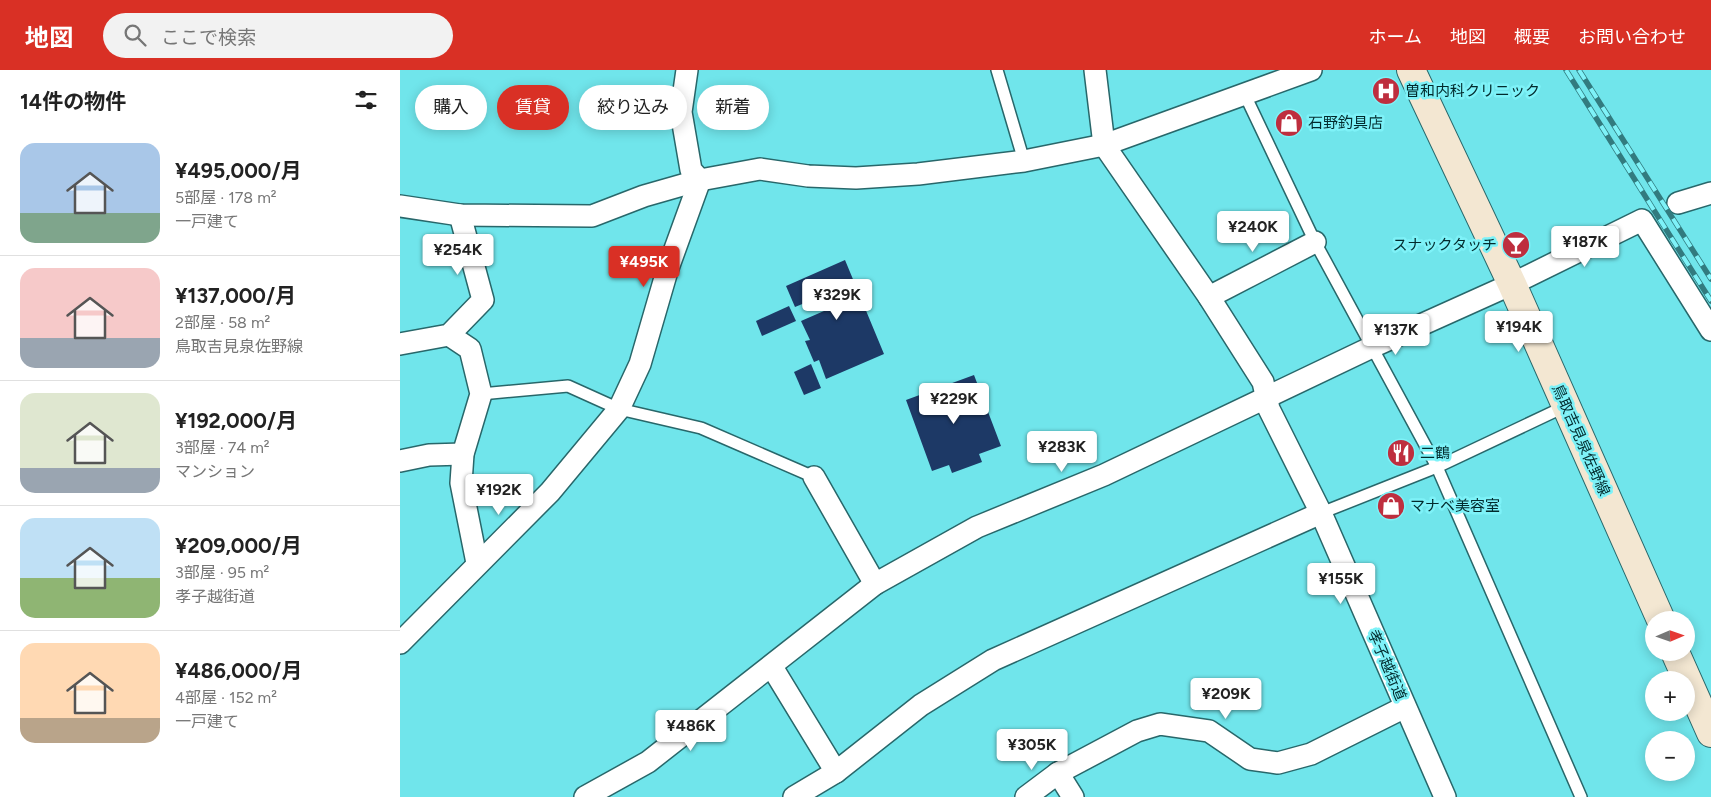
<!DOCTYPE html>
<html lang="ja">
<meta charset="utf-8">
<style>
:root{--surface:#fff;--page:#f2f2f2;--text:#222;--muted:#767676;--line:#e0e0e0;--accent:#d93025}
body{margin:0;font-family:Figtree,"Noto Sans JP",sans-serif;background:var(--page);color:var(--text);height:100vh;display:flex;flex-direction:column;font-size:19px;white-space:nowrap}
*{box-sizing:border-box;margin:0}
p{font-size:16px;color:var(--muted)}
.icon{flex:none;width:28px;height:28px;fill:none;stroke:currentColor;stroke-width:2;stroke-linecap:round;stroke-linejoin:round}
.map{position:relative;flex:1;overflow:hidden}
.drawer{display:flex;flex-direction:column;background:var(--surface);width:400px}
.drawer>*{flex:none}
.top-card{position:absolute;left:15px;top:15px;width:475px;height:45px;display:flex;gap:10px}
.needle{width:32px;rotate:88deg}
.fabs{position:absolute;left:1245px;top:541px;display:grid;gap:10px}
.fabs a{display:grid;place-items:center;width:50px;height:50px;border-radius:50%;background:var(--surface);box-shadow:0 2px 12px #0003;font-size:25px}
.price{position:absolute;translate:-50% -42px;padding:0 11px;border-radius:5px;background:#fff;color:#222;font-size:16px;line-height:32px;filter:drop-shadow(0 1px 2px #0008)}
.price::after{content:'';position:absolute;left:50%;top:30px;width:15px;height:11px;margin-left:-8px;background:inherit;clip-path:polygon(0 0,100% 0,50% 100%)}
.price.active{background:var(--accent);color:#fff}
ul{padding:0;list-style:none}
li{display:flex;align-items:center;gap:15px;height:125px;padding:0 20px}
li+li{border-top:1px solid var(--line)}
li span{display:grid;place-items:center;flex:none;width:140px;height:100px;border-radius:15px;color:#555}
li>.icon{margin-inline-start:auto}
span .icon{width:60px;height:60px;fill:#fffc;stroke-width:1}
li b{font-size:21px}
h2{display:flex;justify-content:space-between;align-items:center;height:60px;padding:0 20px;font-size:21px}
.tag{padding:0 18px;border-radius:22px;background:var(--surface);box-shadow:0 2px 12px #0003;font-size:18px;line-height:45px}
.tag.active{background:var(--accent);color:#fff}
header{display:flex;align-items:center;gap:30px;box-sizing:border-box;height:70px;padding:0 25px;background:var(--accent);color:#fff}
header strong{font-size:24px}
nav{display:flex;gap:28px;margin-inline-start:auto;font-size:18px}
.search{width:350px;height:45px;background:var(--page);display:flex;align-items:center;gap:12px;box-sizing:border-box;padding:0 18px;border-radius:28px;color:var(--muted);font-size:19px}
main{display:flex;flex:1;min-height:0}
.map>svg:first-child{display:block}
</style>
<header>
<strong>地図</strong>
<div class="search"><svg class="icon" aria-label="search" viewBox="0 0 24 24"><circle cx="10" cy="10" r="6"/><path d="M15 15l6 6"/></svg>ここで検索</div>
<nav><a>ホーム</a><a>地図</a><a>概要</a><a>お問い合わせ</a></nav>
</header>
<main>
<section class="drawer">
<h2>14件の物件<svg class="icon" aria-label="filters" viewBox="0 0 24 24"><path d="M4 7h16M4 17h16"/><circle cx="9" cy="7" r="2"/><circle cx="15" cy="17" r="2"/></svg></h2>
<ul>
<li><span style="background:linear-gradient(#a9c7e8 70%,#7fa58c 0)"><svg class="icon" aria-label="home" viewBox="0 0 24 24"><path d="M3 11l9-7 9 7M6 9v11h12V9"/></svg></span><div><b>¥495,000/月</b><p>5部屋 · 178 m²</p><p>一戸建て</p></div></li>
<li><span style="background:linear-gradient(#f6c9c9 70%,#9aa5b1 0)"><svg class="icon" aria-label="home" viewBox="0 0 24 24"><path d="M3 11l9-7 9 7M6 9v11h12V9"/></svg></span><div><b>¥137,000/月</b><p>2部屋 · 58 m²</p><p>鳥取吉見泉佐野線</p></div></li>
<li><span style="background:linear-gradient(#dfe7d0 75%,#9aa5b1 0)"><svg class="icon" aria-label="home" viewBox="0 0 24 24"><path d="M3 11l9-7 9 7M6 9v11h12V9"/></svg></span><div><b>¥192,000/月</b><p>3部屋 · 74 m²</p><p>マンション</p></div></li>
<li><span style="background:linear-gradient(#bfe0f5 60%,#8fb573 0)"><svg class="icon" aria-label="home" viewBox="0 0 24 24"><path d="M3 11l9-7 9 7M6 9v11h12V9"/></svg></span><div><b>¥209,000/月</b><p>3部屋 · 95 m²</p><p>孝子越街道</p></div></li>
<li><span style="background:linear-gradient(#ffd9b3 75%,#b9a48a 0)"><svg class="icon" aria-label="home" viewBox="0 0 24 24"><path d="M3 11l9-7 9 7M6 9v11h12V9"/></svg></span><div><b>¥486,000/月</b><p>4部屋 · 152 m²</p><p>一戸建て</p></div></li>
</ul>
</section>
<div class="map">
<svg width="1311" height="727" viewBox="0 0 1311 727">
<rect width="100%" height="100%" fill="#70e5eb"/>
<!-- building -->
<g fill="#1d3966">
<path d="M445 190 484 284 426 309 419 290 414 292 405 271 410 270 401 251 440 234 434 221 395 237 386 216Z"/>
<path d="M389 236 396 251 362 266 356 251Z"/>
<path d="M411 294 421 318 404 325 394 302Z"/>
<path d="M574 305 601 376 579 384 582 392 552 403 549 395 532 401 506 330Z"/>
</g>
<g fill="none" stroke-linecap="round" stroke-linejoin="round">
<defs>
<g id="service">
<path d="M597 0 624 91"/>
<path d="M845 25 915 172 1037 397 1181 727"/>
<path d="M81 324 168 316 219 339 301 358 414 407"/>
<path d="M921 443 1037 397 1166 336"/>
</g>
<g id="minor">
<path d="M287 0 281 42 291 100 300 110"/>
<path d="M695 0 704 75 809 227 863 312 869 339 921 443 1045 727"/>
<path d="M1278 133 1311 123"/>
<path d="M0 136 60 145 192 146 244 126 300 110 360 99 408 106 456 108 518 104 624 91 704 75 911 0"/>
<path d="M809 227 915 172"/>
<path d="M49 265 70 279 81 324 63 384 61 413 77 493"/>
<path d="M0 274 49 265 83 230 60 145"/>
<path d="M0 391 29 385 63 384"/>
<path d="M414 407 475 514"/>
<path d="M0 573 150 422 219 339 240 294 267 201 300 110"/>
<path d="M372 597 436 702"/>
<path d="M658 703 673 727"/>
<path d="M185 727 248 692 475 514 577 457 704 405 972 277 1112 214 1242 150 1311 260"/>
<path d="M394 727 436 702 521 635 593 590 921 443"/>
<path d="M626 727 658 703 737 661 760 654 809 661 850 689 878 693 911 684 1005 637"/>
</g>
<g id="secondary">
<path d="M1011 0 1112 214 1261 550"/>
<path d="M1275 582 1311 663"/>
</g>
</defs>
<!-- service casing -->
<use href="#service" stroke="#28676a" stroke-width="14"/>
<!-- minor casing -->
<use href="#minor" stroke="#28676a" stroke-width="24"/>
<!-- secondary casing -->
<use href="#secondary" stroke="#28676a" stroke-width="30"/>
<!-- service -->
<use href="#service" stroke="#fff" stroke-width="11"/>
<!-- minor -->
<use href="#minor" stroke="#fff" stroke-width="21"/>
<!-- secondary -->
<use href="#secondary" stroke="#f3e7d2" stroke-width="28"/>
<defs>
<g id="rail">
<path d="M1166 0 1311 231"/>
<path d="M1179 0 1311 209"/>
</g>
</defs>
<!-- rail casing -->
<use href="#rail" stroke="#327b7f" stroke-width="5.5"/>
<!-- rail -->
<use href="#rail" stroke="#7ef2f8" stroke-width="4" stroke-dasharray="11" stroke-linecap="butt"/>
</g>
<!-- icons -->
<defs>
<symbol id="hospital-disc" viewBox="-11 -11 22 22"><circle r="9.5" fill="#be2e3e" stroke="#7ef2f8"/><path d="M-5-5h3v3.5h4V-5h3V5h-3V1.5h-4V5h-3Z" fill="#fff"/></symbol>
<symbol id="shop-disc" viewBox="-11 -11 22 22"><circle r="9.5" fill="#be2e3e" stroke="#7ef2f8"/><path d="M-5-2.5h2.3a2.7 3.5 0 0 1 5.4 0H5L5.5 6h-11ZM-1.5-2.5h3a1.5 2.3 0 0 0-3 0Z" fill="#fff"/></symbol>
<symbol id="bar-disc" viewBox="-11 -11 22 22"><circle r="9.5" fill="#be2e3e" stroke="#7ef2f8"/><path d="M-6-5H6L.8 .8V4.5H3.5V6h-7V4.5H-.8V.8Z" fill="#fff"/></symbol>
<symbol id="restaurant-disc" viewBox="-11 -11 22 22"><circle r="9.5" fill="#be2e3e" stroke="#7ef2f8"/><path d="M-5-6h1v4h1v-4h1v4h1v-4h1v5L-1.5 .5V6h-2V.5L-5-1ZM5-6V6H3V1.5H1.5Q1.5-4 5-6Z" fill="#fff"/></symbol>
</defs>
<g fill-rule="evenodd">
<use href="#hospital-disc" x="970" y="5" width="32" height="32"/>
<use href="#shop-disc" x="873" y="37" width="32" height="32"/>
<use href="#bar-disc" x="1100" y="159" width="32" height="32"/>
<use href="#restaurant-disc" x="985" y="367" width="32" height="32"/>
<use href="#shop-disc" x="975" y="420" width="32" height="32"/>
</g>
<g text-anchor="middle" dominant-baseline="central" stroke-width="5" stroke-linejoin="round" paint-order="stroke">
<!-- poi labels -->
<g font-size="15" fill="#022a2c" stroke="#7ef2f8" text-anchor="start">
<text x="1005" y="21">曽和内科クリニック</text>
<text x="908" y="53">石野釣具店</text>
<text x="1097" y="175" text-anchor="end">スナックタッチ</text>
<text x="1020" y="383">二鶴</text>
<text x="1010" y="436">マナベ美容室</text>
</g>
<!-- street labels -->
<g font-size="15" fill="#022a2c" stroke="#7ef2f8">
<text transform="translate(1181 370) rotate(66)">鳥取吉見泉佐野線</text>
<text transform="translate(987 595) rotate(67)">孝子越街道</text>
</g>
</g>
</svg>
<div class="fabs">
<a><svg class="needle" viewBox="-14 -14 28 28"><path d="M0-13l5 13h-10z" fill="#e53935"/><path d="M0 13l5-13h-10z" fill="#767676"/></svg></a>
<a>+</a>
<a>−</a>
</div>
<b class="price" style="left:853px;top:183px">¥240K</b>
<b class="price" style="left:1185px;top:198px">¥187K</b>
<b class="price" style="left:58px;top:206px">¥254K</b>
<b class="price active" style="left:244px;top:218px">¥495K</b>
<b class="price" style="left:437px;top:251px">¥329K</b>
<b class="price" style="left:1119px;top:283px">¥194K</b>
<b class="price" style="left:996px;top:286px">¥137K</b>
<b class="price" style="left:554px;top:355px">¥229K</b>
<b class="price" style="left:662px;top:403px">¥283K</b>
<b class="price" style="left:99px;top:446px">¥192K</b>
<b class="price" style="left:941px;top:535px">¥155K</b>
<b class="price" style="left:826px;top:650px">¥209K</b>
<b class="price" style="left:291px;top:682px">¥486K</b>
<b class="price" style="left:632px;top:701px">¥305K</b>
<div class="top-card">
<a class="tag">購入</a>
<a class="tag active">賃貸</a>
<a class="tag">絞り込み</a>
<a class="tag">新着</a>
</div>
</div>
</main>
